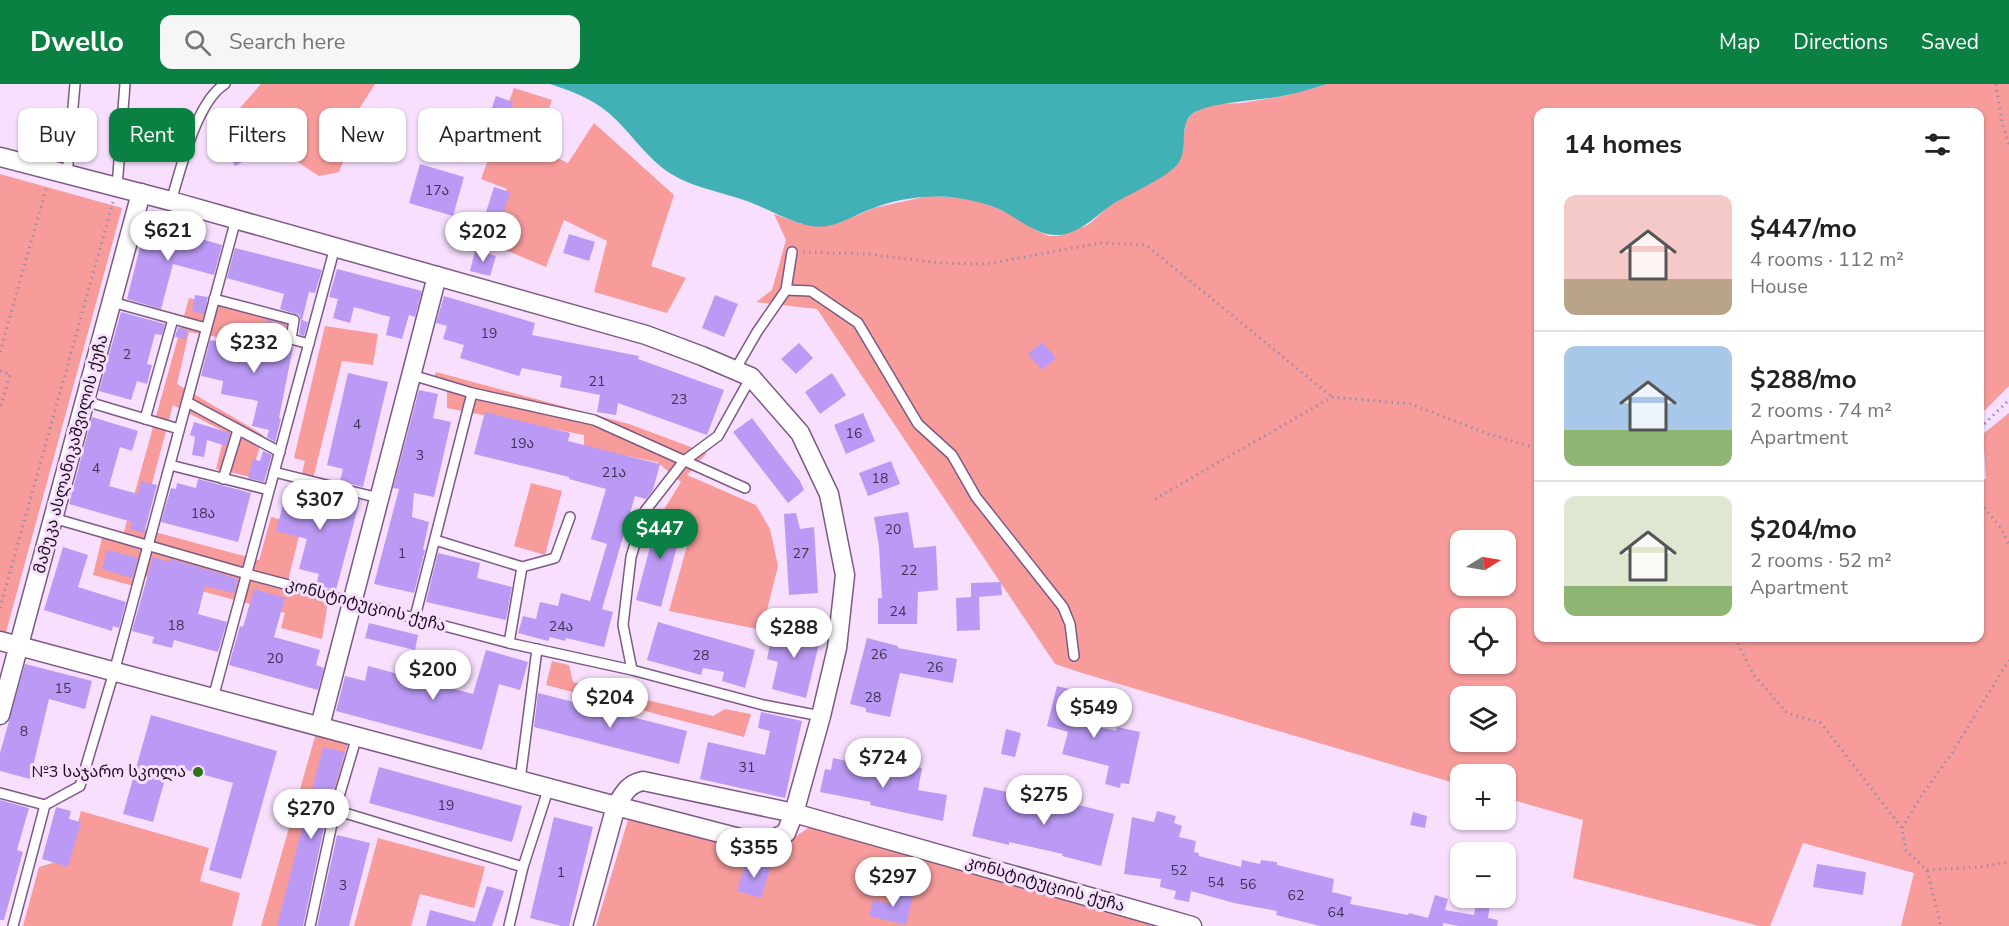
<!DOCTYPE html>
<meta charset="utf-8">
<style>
:root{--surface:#fff;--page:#f6f6f6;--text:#222;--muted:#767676;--line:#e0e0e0;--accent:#0b8043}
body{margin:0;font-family:"Nunito Sans","Noto Sans Georgian",sans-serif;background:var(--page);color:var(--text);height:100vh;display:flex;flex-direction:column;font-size:22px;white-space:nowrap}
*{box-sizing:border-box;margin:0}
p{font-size:20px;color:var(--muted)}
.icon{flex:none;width:33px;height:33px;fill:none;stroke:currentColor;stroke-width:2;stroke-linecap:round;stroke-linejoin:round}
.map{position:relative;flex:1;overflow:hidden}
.panel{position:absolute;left:1534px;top:24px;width:450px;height:534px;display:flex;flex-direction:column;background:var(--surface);border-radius:12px;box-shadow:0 2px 4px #0004}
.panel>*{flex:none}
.banner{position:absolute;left:18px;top:24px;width:570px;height:54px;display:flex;gap:12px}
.needle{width:39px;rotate:79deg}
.buttons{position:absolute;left:1450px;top:446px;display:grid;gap:12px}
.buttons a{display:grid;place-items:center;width:66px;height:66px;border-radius:12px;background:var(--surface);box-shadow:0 2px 4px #0004;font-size:30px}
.price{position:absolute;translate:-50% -51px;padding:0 14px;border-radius:21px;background:#fff;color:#222;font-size:20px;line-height:39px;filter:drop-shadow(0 2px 3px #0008)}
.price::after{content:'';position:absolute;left:50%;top:36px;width:18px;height:14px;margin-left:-9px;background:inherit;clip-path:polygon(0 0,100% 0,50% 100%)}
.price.selected{background:var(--accent);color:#fff}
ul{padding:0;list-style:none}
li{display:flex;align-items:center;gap:18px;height:150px;padding:0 30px}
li+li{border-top:2px solid var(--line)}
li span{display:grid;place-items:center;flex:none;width:168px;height:120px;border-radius:12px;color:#555}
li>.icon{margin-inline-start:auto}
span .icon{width:72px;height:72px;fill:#fffc;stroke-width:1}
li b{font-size:26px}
h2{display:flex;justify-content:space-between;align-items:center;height:72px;padding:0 30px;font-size:26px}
.pill{padding:0 21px;border-radius:12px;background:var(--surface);box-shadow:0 2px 4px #0004;font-size:21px;line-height:54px}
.pill.selected{background:var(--accent);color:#fff}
header{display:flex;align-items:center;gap:36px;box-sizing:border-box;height:84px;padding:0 30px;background:var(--accent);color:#fff}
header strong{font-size:28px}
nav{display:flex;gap:33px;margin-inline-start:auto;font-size:21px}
.search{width:420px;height:54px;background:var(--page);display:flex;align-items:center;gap:15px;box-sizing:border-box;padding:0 21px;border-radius:12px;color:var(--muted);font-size:22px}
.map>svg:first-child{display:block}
</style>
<header>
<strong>Dwello</strong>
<div class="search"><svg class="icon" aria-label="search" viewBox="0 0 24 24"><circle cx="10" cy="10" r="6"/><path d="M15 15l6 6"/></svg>Search here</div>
<nav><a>Map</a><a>Directions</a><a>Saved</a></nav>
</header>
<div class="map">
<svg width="2009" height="842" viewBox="0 0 2009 842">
<rect width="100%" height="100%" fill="#f7dffd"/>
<!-- green -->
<g fill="#f79b9b" fill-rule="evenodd">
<path d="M261 0H375L359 25 348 65 339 88 319 92 299 79 239 25Z"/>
<path d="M1327 0H2009V302L1980 331V28H1539V554H1980V396L1986 395 1983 350 2009 329V842H1901L1914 789 1803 759 1770 842H1759L1573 794 1583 736 1506 714V690H1461V701L1082 589 1055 580 817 225 756 218 772 206 786 156 774 130 801 140 839 139 874 124 928 112 948 113 977 117 999 125 1025 138 1035 146 1049 152H1058L1088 141 1109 122 1160 93 1179 78 1186 38 1192 30 1202 24 1220 20 1242 19 1285 12ZM1461 456H1506V501H1461ZM1461 534H1506V579H1461ZM1461 612H1506V657H1461Z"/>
<path d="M514 4 552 16 535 64 568 79 594 39 674 111 651 182 686 194 667 229 594 208 607 157 564 136 546 183 491 160 507 105 481 95Z"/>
<path d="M0 90 122 124 0 570Z"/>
<path d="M189 214 292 241 287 265 189 248 177 300 263 351 251 393 216 385 225 348 173 321 140 444 259 476 271 433 290 438 305 377 294 374 325 242 378 250 373 281 342 277 286 505 328 518 322 555 281 544 285 529 144 492 141 504 93 491 104 446 123 451Z"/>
<path d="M436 288 629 340 707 369 687 391 756 421 770 445 778 482 762 546 669 527 691 447 658 435 681 398 657 378 584 363V351L447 324V306L430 301Z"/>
<path d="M531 399 562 407 545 471 514 462Z"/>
<path d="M552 577 569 581 573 598 713 632 725 625 751 630 744 653 546 601Z"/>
<path d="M316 649 348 658 331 721 316 719 283 842H261Z"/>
<path d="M81 727 209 764 200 797 240 809 232 842H23L39 783 69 774Z"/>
<path d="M628 736 761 766 790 756 813 741 1156 842H596Z"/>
<path d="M378 754 485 783 474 824 420 810 411 842H354Z"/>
</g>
<!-- water -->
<path fill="#41b1b6" d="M550 0H1327C1313 4 1298 9 1283 12 1263 16 1204 18 1191 31 1179 43 1188 64 1179 78 1170 93 1126 111 1110 122 1096 132 1086 143 1069 149 1043 158 1022 136 999 125 985 119 971 116 956 114 929 110 896 115 871 125 852 132 833 146 811 142 790 138 772 127 752 119 721 107 687 104 660 82 642 67 628 46 610 30 593 15 571 7 550 0Z"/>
<!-- building -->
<g fill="#bb9af5">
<path d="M496 12 513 18 506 38 489 32Z"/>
<path d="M295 27 304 46 235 82 226 63Z"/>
<path d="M420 80 464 93 453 132 409 119Z"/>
<path d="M494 103 510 108 499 143 483 138Z"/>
<path d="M146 139 222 161 214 191 173 180 161 225 127 215Z"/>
<path d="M569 150 595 158 589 177 563 169Z"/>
<path d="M235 164 322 186 315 209 309 208 302 236 308 238 304 252 299 250 301 237 299 231 280 225 284 210 227 194Z"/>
<path d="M475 166 496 172 490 192 470 187Z"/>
<path d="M337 185 422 207 415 233 409 231 402 255 386 251 390 233 354 223 350 239 333 234 338 215 329 213Z"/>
<path d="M195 211 208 213 204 230 192 227Z"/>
<path d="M715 211 738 220 724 253 702 244Z"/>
<path d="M444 212 535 239 532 251 639 272 638 275 724 306 707 351 618 319 616 331 597 328 600 311 560 303 562 292 522 284 519 292 460 274 464 261 443 255 447 242 436 239Z"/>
<path d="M121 228 165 240 162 251 155 250 147 280 152 281 147 300 137 297 131 316 99 307Z"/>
<path d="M267 236 286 241 285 257 287 260 293 263 279 334 281 335 275 358 267 353 269 346 252 342 258 317 221 310 223 297 201 292 210 256 259 266Z"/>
<path d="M178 243 187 246 186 255 175 253Z"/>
<path d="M1042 258 1056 274 1042 286 1028 270Z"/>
<path d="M799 259 813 274 796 290 781 275Z"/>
<path d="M348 289 388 298 363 403 340 397 343 385 327 381Z"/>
<path d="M832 289 846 311 820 330 805 308Z"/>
<path d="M419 306 438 310 433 334 451 338 434 413 414 409 412 433 429 438 423 465 425 466 414 509 374 500 399 405 393 404Z"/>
<path d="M485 328 570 349 568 357 660 380 653 406 646 415 635 412 602 525 613 528 604 563 566 554 565 557 550 553 548 557 518 549 523 532 536 535 540 518 558 522 561 509 590 517 607 460 591 455 606 405 569 395V393L474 370Z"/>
<path d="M863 329 875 357 846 370 834 341Z"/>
<path d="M92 333 138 347 132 367 120 363 109 402 138 410 141 397 157 401 144 449 130 445 132 438 69 420Z"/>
<path d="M752 334 800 397 804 406 788 419 733 348Z"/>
<path d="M194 338 230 349 226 362 207 356 204 373 192 371 195 353 190 351Z"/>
<path d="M263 367 272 371 264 398 248 394 253 375 260 377Z"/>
<path d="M891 377 900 400 868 412 859 389Z"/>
<path d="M198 395 251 409 238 458 161 438 171 404 176 405 177 399 196 404Z"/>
<path d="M288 402 335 416 337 411 360 416 336 506 316 501 319 490 299 485 307 455 276 447Z"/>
<path d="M908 428 914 464 936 462 938 506 918 508 917 540H878V514H882L879 463 874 433Z"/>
<path d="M659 429 684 436 661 523 636 516Z"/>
<path d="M796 429 800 445 814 443 818 509 789 511 784 430Z"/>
<path d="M63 463 88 471 78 503 126 518 119 544 113 542 112 547 44 526Z"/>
<path d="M107 466 138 474 132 494 102 485Z"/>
<path d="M438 469 480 479 477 494 512 503 506 536 426 518Z"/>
<path d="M153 473 170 478 171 475 238 495 234 509 205 502 198 530 227 538 218 568 174 556 172 564 152 559 154 553 132 547Z"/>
<path d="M1001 498 1002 511 979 513 980 546 957 547 956 514 971 513V499Z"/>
<path d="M254 505 285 514 274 553 320 566 316 581 324 584 318 606 229 581 240 542 243 543Z"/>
<path d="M658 538 755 566 745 604 722 597 724 588 703 584 701 591 647 576Z"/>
<path d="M369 539 418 551 415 566 365 554Z"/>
<path d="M791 540 822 547 806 614 772 605 778 578 767 575 773 545 789 549Z"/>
<path d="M867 554 898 562V564L957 575 953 599 900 589 890 633 866 628V624L850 620Z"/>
<path d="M486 566 528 578 520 606 499 600 482 666 336 627 345 592 365 597 368 582 473 610Z"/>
<path d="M25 580 92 597 85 625 49 615 30 695 0 687V669Z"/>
<path d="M1057 602 1078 607 1073 627 1093 632 1091 641 1116 647 1117 643 1140 648 1129 700 1121 699 1120 704 1105 700 1109 682 1062 670 1068 648 1047 642Z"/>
<path d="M538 609 687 647 679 680 534 643Z"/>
<path d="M761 628 802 637 785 714 700 695 708 658 765 671 770 647 758 644Z"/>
<path d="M151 631 277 667 241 795 209 786 233 699 169 681 153 738 123 730Z"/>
<path d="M1006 645 1021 649 1015 673 1001 670Z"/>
<path d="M323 663 345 668 328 725 303 842H277Z"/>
<path d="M833 674 880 684V687L908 693 910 682 922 684 918 706 947 711 943 737 870 721 871 718 820 708 825 685 831 686Z"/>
<path d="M379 683 522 722 512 758 369 719Z"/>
<path d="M984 703 1021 711 1020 715 1057 723 1059 716 1114 730 1101 782 1062 772 1063 770 1009 758V761L972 752Z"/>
<path d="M0 716 29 724 17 766 23 768 4 836H0Z"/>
<path d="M56 723 71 727 69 735 81 738 68 783 42 775Z"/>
<path d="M1157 727 1176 732 1174 739 1182 742 1179 753 1196 757 1194 768 1199 769V772L1241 783 1242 776 1260 780 1261 776 1277 778V781L1334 795 1332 808 1352 813 1350 820 1408 831 1409 829 1428 834 1435 811 1448 815 1445 826 1474 831 1477 813H1491L1488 834 1498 836 1497 842H1459L1443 839V842H1320L1276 831 1277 827 1234 819 1191 807 1189 818 1174 815 1176 807 1160 803 1161 795 1124 790 1132 733 1154 738Z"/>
<path d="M1413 728 1427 732 1425 744 1410 741Z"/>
<path d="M554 733 593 743 569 842H561L530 834Z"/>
<path d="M337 751 370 759 349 842H317Z"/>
<path d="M746 777 770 784 761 814 737 807Z"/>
<path d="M1817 780 1866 788 1863 811 1813 803Z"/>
<path d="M487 802 504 807 492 842H426L430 826 475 838Z"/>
<path d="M894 806 913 811 906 841 869 832 873 816 891 820Z"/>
</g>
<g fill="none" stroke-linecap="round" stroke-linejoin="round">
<defs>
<g id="service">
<path d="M67 91 75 0"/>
<path d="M117 103 125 0"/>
<path d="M171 117C181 85 196 18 225 0"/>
<path d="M786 206 811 207 858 239 918 340 952 371 976 413 1063 523 1070 540 1074 572"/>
<path d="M214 215 294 236 291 255 309 260"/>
<path d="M112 218 206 244"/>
<path d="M735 286 757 248 786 206 792 168"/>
<path d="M412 291 472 309 594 336 745 404"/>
<path d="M85 317 179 345"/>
<path d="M187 318 280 368"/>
<path d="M145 335 173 235"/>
<path d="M170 381 269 406"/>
<path d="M274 388 379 414"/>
<path d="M223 395 238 346"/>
<path d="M53 434 247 490 509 559 632 586 763 621 821 632"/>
<path d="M435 456 522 483 509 559"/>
<path d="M522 483 555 474 570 433"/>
<path d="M415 533 472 309"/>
<path d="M632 586 623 541 631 473 645 427 684 377 718 352 751 293"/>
<path d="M213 614 335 163"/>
<path d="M520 696 537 565"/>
<path d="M0 709 45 721"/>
<path d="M335 726 523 783 509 842"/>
<path d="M523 783 549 703"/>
<path d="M13 842 45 721 80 702 114 588 236 135"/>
<path d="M310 842 335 726 357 652"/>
</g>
<g id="minor">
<path d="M0 73 171 117 646 251 702 272 751 293 800 349 829 410 845 491 837 564 821 632 794 729 786 749 767 758H755L616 722C624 709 628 700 643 697L794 729 1192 842"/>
<path d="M0 557 616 722 583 842"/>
<path d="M0 631 141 109"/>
<path d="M320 642 437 192"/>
</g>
</defs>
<!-- service casing -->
<use href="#service" stroke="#7c5a85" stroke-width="12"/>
<!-- minor casing -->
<use href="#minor" stroke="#7c5a85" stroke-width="21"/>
<!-- path -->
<g stroke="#a08ca5" stroke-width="3" stroke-dasharray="1.5 4.5" stroke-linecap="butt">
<path d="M1996 0 2002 39 2009 60"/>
<path d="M803 168 866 170 941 179 987 180 1100 159 1146 161 1332 313"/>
<path d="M0 268 47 102"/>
<path d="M0 287 10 290 0 325"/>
<path d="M1980 344 2009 316"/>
<path d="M1155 415 1332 313 1411 320 1488 350 1539 365"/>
<path d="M1980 419 2001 444 2009 461"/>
<path d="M0 524 113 118"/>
<path d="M1735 554 1753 590 1787 629 1821 639 1902 744 1906 767 1927 786 1941 842"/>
<path d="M1902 744 1921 712 1950 672 2009 576"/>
<path d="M1927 786 1980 783 2009 778"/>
</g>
<!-- service -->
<use href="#service" stroke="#fff" stroke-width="9"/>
<!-- minor -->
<use href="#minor" stroke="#fff" stroke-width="18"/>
</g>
<!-- markers -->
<circle fill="#2b7314" stroke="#f7dffd" stroke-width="2" cx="198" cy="688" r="6"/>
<g text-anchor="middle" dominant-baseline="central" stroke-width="6" stroke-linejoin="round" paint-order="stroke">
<!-- number labels -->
<g font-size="14" fill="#433154">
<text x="437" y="106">17ა</text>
<text x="489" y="249">19</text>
<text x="127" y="270">2</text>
<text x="597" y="297">21</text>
<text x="679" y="315">23</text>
<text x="357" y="340">4</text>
<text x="854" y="349">16</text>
<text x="522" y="359">19ა</text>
<text x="420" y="371">3</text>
<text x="96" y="384">4</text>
<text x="614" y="388">21ა</text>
<text x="880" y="394">18</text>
<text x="203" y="429">18ა</text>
<text x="893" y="445">20</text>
<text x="402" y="469">1</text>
<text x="801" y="469">27</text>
<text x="909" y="486">22</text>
<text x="898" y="527">24</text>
<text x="176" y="541">18</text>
<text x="561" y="542">24ა</text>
<text x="879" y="570">26</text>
<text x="701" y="571">28</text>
<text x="275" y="574">20</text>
<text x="935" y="583">26</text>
<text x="63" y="604">15</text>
<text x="873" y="613">28</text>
<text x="24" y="647">8</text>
<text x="747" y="683">31</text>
<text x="446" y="721">19</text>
<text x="1179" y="786">52</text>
<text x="561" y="788">1</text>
<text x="1216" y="798">54</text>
<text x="1248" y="800">56</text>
<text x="343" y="801">3</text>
<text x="1296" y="811">62</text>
<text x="1336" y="828">64</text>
</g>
<!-- street labels -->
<g font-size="16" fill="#1b0e1f" stroke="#f7dffd">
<text transform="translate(71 370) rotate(-75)">მამუკა ასლანიკაშვილის ქუჩა</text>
<text transform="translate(366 521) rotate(15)">კონსტიტუციის ქუჩა</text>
<text transform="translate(1045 800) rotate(16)">კონსტიტუციის ქუჩა</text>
</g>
<!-- poi labels -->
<g font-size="16" fill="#1b0e1f" stroke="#f7dffd" text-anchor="end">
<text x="186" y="688">№3 საჯარო სკოლა</text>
</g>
</g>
</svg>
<div class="buttons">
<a><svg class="needle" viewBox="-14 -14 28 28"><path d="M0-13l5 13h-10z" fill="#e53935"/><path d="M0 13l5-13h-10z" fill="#767676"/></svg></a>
<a><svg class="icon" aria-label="locate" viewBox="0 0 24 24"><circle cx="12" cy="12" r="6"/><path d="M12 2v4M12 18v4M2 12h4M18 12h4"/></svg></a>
<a><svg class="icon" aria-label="layers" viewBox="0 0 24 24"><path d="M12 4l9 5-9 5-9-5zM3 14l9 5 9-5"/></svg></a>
<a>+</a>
<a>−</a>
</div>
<b class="price" style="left:168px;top:178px">$621</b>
<b class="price" style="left:483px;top:179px">$202</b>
<b class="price" style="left:254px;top:290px">$232</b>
<b class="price" style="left:320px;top:447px">$307</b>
<b class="price selected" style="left:660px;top:476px">$447</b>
<b class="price" style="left:794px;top:575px">$288</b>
<b class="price" style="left:433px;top:617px">$200</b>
<b class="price" style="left:610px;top:645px">$204</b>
<b class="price" style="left:1094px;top:655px">$549</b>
<b class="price" style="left:883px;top:705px">$724</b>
<b class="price" style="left:1044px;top:742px">$275</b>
<b class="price" style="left:311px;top:756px">$270</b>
<b class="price" style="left:754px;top:795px">$355</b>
<b class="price" style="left:893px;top:824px">$297</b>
<div class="banner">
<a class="pill">Buy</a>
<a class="pill selected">Rent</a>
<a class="pill">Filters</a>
<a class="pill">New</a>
<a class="pill">Apartment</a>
</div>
<section class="panel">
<h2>14 homes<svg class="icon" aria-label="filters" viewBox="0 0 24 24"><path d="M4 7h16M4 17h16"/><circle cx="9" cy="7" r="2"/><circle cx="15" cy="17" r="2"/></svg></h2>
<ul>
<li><span style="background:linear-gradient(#f6c9c9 70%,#b9a48a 0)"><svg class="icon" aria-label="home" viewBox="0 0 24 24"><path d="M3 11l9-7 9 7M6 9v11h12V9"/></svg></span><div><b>$447/mo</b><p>4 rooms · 112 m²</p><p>House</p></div></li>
<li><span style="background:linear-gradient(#a9c7e8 70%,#8fb573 0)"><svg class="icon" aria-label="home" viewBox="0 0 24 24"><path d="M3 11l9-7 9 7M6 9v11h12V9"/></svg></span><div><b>$288/mo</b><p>2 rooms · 74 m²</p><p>Apartment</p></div></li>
<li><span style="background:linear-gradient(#dfe7d0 75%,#8fb573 0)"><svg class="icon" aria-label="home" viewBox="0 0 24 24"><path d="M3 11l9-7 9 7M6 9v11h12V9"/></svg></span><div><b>$204/mo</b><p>2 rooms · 52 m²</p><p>Apartment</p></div></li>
</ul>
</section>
</div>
